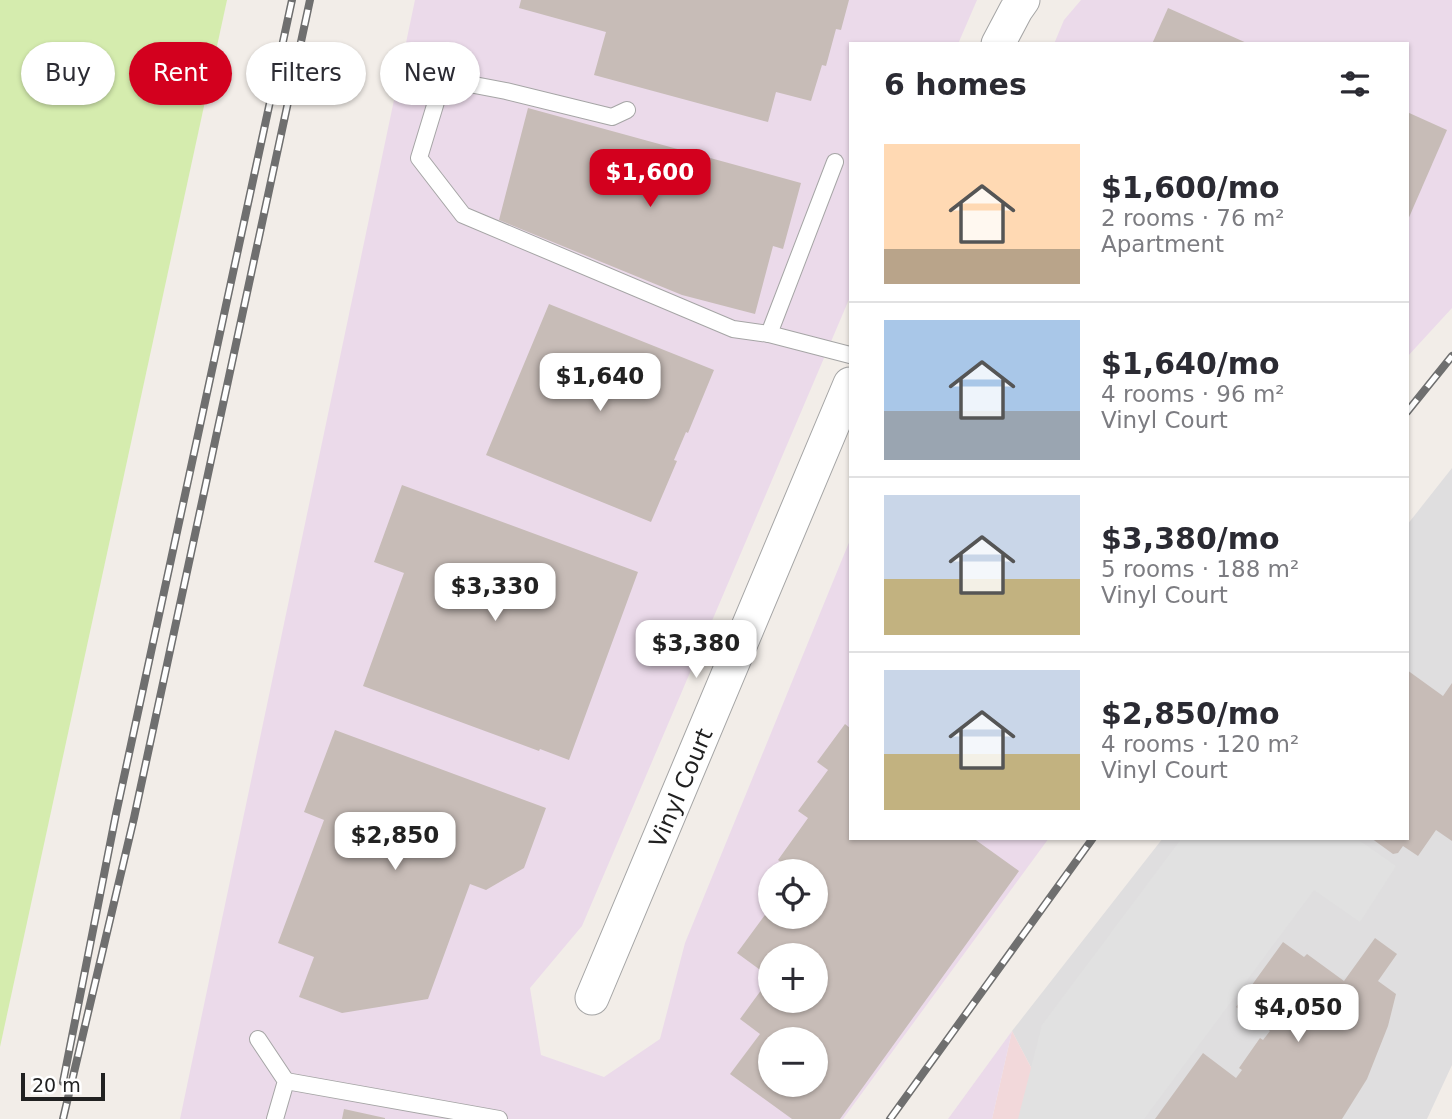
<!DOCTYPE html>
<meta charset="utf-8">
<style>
:root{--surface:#fff;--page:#f2f2f3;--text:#2b2b33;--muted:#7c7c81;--line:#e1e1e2;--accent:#d3001e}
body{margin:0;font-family:"DejaVu Sans",sans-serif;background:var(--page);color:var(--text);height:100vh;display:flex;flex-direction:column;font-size:26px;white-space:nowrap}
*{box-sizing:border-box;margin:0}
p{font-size:23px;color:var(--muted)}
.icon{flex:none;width:38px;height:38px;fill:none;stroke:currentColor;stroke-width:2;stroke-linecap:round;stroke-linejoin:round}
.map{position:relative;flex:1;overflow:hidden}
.drawer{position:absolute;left:849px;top:42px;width:560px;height:798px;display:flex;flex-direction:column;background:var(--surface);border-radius:0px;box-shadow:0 2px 5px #0004}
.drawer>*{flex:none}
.guide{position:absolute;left:21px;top:42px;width:665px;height:63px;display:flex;gap:14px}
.tools{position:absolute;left:758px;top:859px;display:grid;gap:14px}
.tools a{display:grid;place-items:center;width:70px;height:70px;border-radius:50%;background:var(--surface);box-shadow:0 2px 5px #0004;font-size:35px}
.scale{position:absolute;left:21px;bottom:18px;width:84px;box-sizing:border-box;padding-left:7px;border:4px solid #212121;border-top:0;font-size:19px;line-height:24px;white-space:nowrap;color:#212121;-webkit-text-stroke:5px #fff;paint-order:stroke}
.price{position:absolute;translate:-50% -60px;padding:0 16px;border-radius:14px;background:#fff;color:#222;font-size:23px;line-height:46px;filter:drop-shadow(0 2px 4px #0008)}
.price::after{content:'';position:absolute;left:50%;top:42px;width:21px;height:16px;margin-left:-10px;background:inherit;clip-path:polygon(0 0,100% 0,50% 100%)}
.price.on{background:var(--accent);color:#fff}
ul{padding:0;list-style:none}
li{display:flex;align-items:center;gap:21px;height:175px;padding:0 35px}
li+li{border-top:2px solid var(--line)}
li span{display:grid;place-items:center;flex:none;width:196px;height:140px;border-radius:0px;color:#555}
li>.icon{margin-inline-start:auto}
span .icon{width:84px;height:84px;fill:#fffc;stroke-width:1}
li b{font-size:30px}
h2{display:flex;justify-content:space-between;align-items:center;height:84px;padding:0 35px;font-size:30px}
.pill{padding:0 24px;border-radius:32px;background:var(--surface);box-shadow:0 2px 5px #0004;font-size:24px;line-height:63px}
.pill.on{background:var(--accent);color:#fff}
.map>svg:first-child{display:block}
</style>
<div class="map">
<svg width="1452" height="1119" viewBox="0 0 1452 1119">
<rect width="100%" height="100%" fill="#f2ede8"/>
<!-- residential -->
<path fill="#dfdedf" d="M1452 468V1065L1427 1119H1058L1012 1031 1163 838H1407V525Z"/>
<!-- commercial -->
<path fill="#f2d8da" d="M1012 1031 1058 1119H992Z"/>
<!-- industrial -->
<g fill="#ebdaea" fill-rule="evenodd">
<path d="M415 0H977L958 44H850V297L582 926 530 988 541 1055 604 1077 660 1039 685 943 850 540V838H1049L843 1119H180ZM770 872H816V917H770ZM770 956H816V1001H770ZM770 1040H816V1085H770Z"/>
<path d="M1081 0H1452V308L1407 357V44H1054L1064 20Z"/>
<path d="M1012 1031 992 1119H948Z"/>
</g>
<!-- grass -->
<path fill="#d5ecae" d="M0 0H227L0 1047Z"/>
<!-- parking -->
<path fill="#e1e1e1" d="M1182 838H1356L1396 866 1360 922 1314 890 1144 1119H1018L1042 1025Z"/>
<!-- building -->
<g fill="#c7bcb7" fill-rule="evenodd">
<path d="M521 0H849L841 30 836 29 826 66 822 65 811 101 776 92 768 122 594 75 606 32 519 8Z"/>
<path d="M1168 8 1249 44H1152Z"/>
<path d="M528 108 801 183 783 249 773 246 755 314 682 295 499 220Z"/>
<path d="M1407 112 1447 130 1407 222Z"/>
<path d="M549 304 714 370 688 433 686 432 674 460 677 461 651 522 486 455Z"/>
<path d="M402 485 638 572 569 760 540 749 539 751 363 686 404 573 374 562Z"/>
<path d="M1407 670 1443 696 1452 683V841L1436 830 1418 856 1403 846 1398 853 1393 854 1371 838H1407Z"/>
<path d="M845 724 850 728V838H973L1019 871 840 1119H792L730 1074 760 1034 740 1019 770 978V1001H816V956H770V977L737 953 770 908V917H816V872H795L778 860 808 818 798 811 828 770 817 762ZM770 1040H816V1085H770Z"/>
<path d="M335 730 546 808 524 868 486 890 470 884 428 999 342 1013 299 997 314 957 278 943 324 820 304 812Z"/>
<path d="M1375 938 1397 954 1378 981 1396 994 1388 1026 1367 1079 1342 1119H1155L1203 1053 1236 1078 1242 1070 1239 1068 1260 1038 1263 1040 1270 1031 1236 1007 1283 942 1304 957 1307 954 1344 981Z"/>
<path d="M344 1109 385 1118V1119H342Z"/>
</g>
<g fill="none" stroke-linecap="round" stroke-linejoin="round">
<defs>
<g id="service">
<path d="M627 110 612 117 506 91 443 79 419 158 463 215 733 329 769 334"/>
<path d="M835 162 769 334 850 355"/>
<path d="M258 1039 286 1081 275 1119"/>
<path d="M286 1081 499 1119"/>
</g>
<g id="minor">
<path d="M998 44 1016 10 1023 0"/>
<path d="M592 998 850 384"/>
</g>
</defs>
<!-- service casing -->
<use href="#service" stroke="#a5a5a5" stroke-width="18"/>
<!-- minor casing -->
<use href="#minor" stroke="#a5a5a5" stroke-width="35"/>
<!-- service -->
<use href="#service" stroke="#fff" stroke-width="16"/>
<!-- minor -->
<use href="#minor" stroke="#fff" stroke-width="33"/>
<defs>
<g id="rail">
<path d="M1407 412 1452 356"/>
<path d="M63 1082 116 814 292 0"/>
<path d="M63 1119 134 818 310 0"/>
<path d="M890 1119 1093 838"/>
</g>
</defs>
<!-- rail casing -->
<use href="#rail" stroke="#6f6f6f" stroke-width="8"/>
<!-- rail -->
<use href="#rail" stroke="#fff" stroke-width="5" stroke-dasharray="16" stroke-linecap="butt"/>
</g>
<g text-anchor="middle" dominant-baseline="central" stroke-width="5" stroke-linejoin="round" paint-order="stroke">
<!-- street labels -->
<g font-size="23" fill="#212121" stroke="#fff">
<text transform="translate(681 788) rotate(-67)">Vinyl Court</text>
</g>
</g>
</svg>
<div class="tools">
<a><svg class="icon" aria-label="locate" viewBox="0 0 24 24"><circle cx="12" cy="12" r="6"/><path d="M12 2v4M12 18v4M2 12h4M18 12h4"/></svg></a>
<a>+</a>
<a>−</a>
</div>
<div class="scale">20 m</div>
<b class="price on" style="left:650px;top:209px">$1,600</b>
<b class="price" style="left:600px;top:413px">$1,640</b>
<b class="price" style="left:495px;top:623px">$3,330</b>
<b class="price" style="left:696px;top:680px">$3,380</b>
<b class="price" style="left:395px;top:872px">$2,850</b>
<b class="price" style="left:1298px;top:1044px">$4,050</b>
<div class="guide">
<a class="pill">Buy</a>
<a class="pill on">Rent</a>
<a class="pill">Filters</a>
<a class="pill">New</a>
</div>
<section class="drawer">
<h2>6 homes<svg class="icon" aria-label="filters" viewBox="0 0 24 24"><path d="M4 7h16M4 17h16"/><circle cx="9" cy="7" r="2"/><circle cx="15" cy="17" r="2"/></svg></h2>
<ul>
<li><span style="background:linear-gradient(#ffd9b3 75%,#b9a48a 0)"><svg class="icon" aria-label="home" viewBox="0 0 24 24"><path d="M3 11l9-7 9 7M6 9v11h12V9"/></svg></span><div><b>$1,600/mo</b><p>2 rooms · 76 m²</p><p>Apartment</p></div></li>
<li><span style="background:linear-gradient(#a9c7e8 65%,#9aa5b1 0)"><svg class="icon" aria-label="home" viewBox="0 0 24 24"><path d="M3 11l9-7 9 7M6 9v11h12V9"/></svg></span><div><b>$1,640/mo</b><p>4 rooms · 96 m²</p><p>Vinyl Court</p></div></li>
<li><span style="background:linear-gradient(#c9d6e8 60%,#c2b280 0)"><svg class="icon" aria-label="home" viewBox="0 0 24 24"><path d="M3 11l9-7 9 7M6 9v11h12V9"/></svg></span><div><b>$3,380/mo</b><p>5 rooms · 188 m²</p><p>Vinyl Court</p></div></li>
<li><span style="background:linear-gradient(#c9d6e8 60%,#c2b280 0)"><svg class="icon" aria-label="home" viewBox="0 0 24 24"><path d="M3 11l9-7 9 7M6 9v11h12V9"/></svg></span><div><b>$2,850/mo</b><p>4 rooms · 120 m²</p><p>Vinyl Court</p></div></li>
</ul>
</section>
</div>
